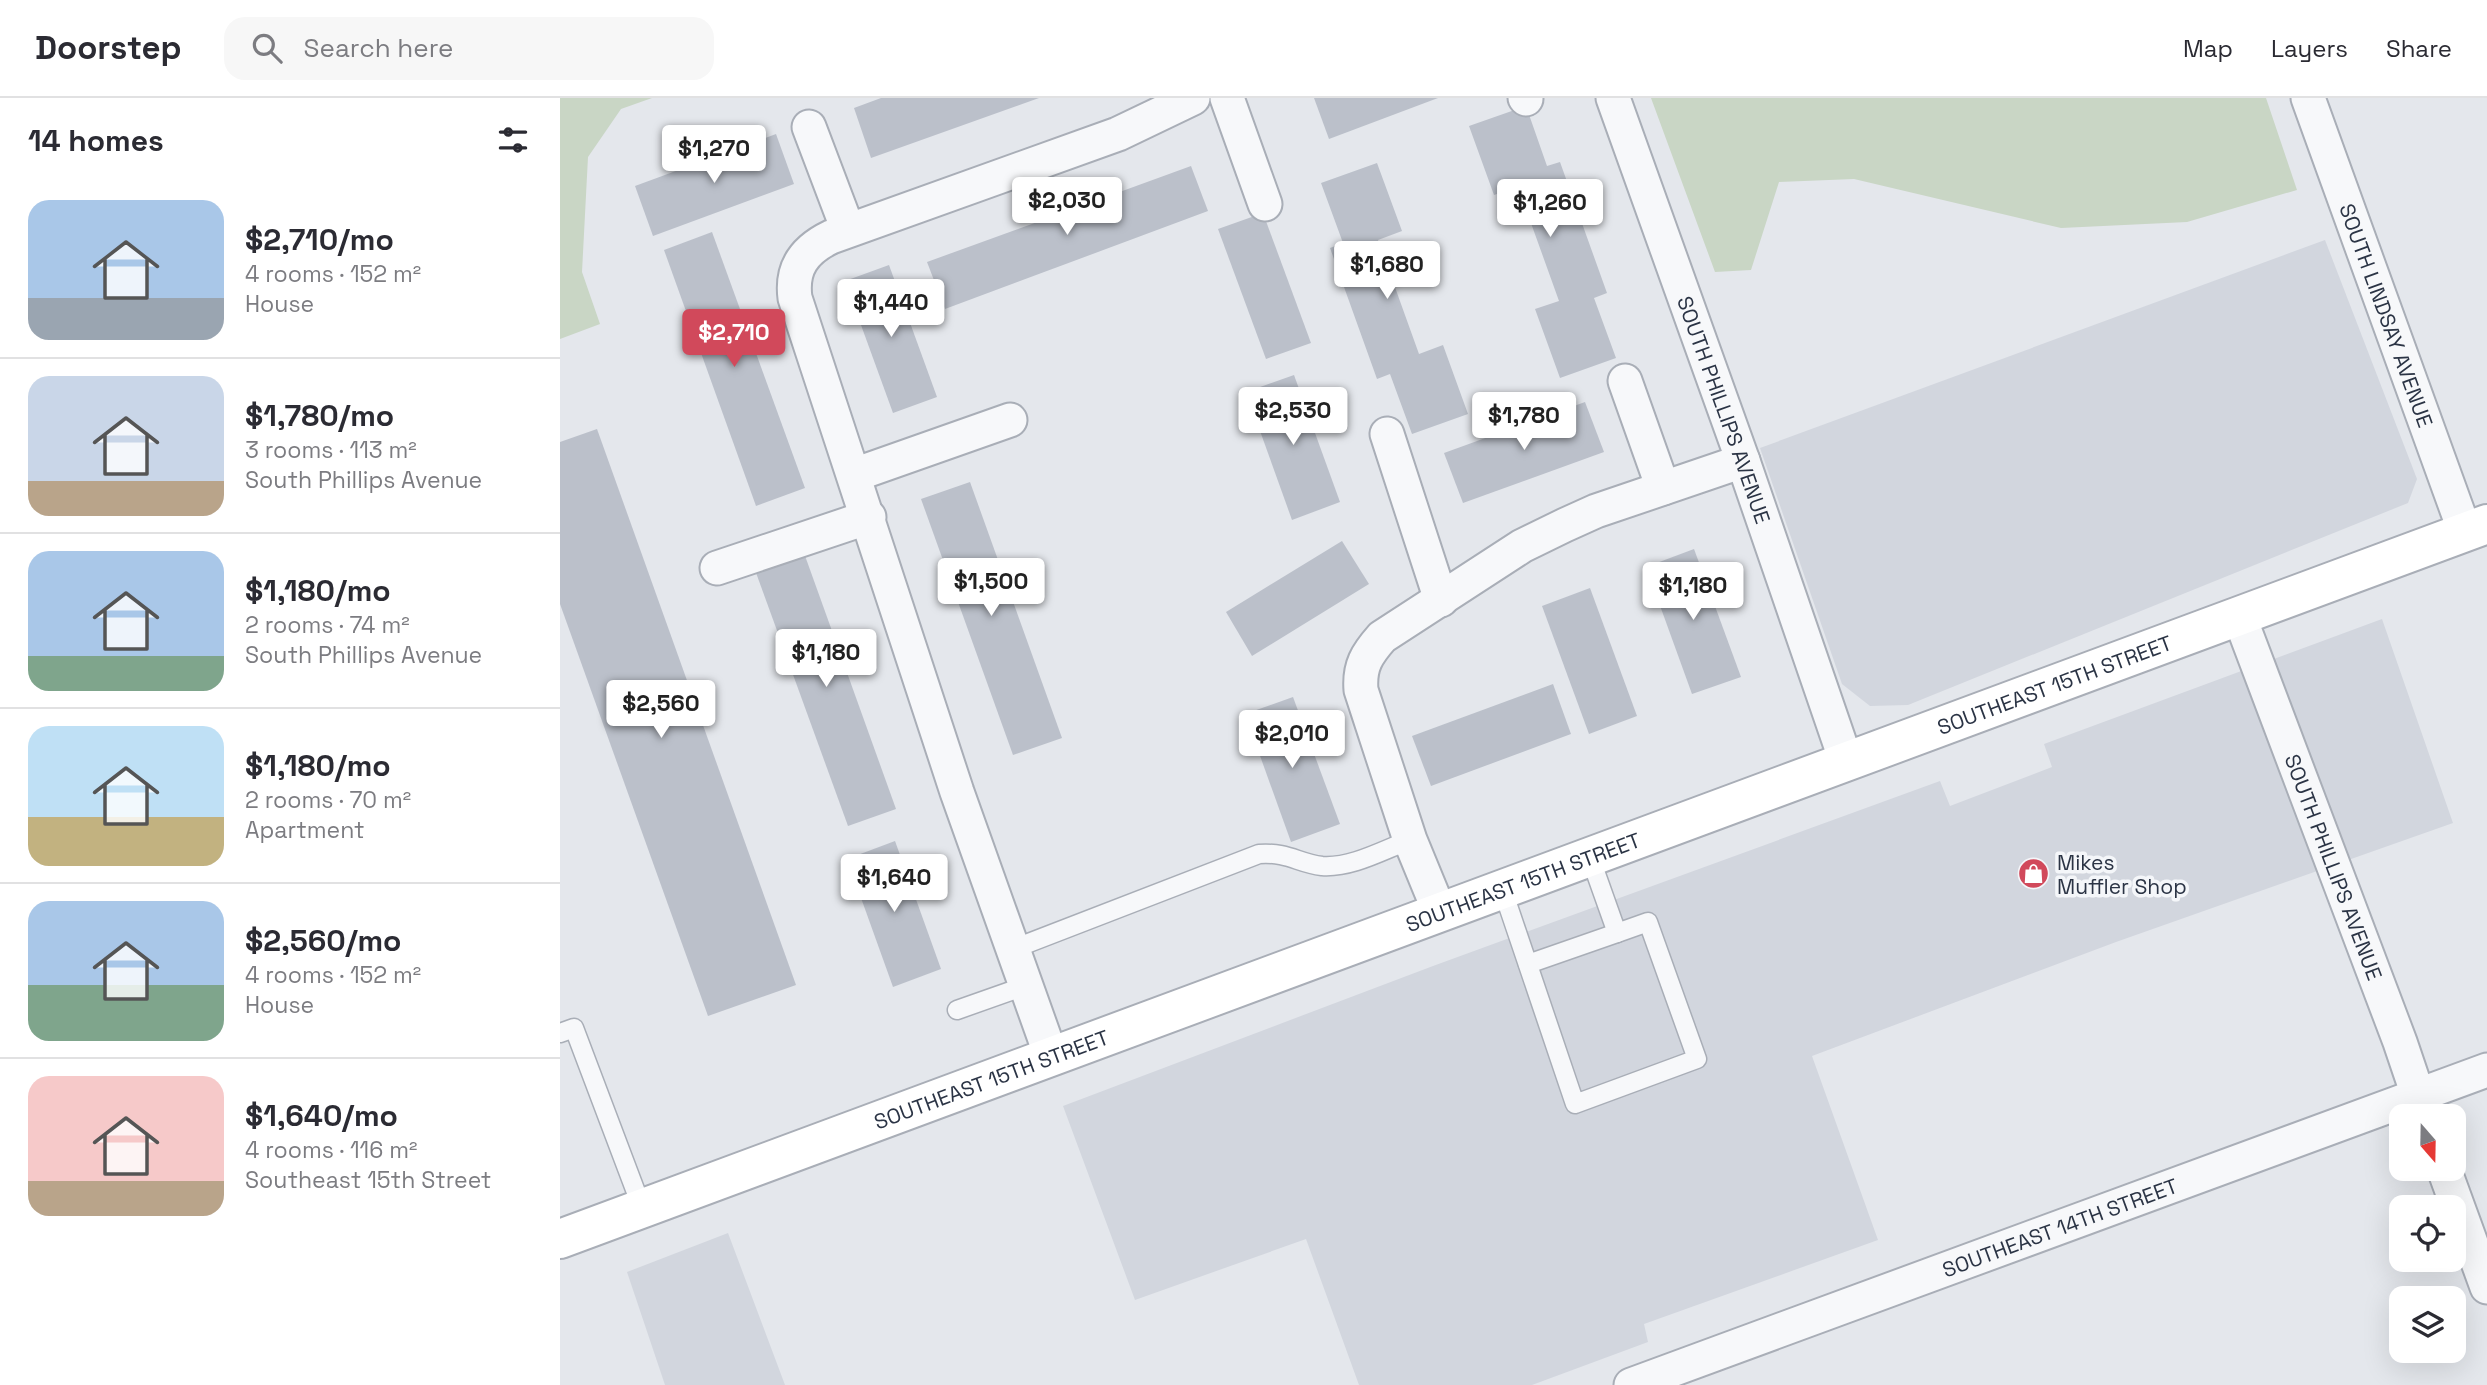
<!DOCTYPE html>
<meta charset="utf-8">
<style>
:root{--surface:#fff;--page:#f7f7f7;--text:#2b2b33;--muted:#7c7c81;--line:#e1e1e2;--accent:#d1495b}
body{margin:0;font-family:"Space Grotesk",sans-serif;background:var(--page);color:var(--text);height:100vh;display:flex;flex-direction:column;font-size:26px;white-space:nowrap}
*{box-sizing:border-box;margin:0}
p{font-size:23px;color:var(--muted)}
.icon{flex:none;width:38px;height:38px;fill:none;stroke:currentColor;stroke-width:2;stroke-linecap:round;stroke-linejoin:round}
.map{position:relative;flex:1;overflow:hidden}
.panel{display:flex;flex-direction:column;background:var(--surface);width:560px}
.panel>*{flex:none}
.needle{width:46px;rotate:160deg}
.controls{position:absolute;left:1829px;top:1006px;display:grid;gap:14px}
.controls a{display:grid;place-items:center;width:77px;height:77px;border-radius:14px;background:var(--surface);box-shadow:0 7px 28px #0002;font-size:35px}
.price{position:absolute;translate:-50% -60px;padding:0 16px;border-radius:7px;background:#fff;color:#222;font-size:23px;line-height:46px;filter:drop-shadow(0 2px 4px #0008)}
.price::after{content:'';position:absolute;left:50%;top:42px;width:21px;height:16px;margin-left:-10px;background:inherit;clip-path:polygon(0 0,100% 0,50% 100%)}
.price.active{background:var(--accent);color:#fff}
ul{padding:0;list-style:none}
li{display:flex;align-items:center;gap:21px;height:175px;padding:0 28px}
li+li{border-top:2px solid var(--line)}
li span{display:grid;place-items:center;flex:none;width:196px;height:140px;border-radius:21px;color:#555}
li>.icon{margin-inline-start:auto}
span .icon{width:84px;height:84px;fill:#fffc;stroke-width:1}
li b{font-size:30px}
h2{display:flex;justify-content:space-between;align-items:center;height:84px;padding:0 28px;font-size:30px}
header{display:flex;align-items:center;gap:42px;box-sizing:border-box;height:98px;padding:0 35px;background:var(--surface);border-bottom:2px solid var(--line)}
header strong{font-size:33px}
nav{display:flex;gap:38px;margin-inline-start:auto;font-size:24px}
.search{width:490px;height:63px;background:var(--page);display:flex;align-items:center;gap:18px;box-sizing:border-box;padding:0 24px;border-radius:21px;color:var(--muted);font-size:26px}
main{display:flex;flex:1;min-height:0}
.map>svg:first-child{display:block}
</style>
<header>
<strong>Doorstep</strong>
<div class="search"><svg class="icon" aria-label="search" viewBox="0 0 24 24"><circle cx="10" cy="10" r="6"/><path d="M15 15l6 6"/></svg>Search here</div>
<nav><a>Map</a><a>Layers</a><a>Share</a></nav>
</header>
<main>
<section class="panel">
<h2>14 homes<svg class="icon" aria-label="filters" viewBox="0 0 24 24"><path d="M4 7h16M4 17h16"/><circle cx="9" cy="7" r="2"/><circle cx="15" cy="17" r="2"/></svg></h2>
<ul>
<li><span style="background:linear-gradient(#a9c7e8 70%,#9aa5b1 0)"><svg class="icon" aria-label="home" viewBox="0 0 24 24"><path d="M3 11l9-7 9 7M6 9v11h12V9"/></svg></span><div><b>$2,710/mo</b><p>4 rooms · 152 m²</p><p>House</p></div></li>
<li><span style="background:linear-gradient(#c9d6e8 75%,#b9a48a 0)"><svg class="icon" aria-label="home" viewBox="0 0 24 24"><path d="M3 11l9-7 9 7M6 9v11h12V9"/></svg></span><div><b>$1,780/mo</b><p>3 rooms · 113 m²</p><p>South Phillips Avenue</p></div></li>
<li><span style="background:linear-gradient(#a9c7e8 75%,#7fa58c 0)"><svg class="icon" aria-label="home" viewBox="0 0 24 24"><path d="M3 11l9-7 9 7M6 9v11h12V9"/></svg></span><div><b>$1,180/mo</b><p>2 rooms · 74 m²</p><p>South Phillips Avenue</p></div></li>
<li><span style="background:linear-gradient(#bfe0f5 65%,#c2b280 0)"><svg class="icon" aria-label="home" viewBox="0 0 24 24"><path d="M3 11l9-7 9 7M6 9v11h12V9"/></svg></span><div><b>$1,180/mo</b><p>2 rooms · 70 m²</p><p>Apartment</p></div></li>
<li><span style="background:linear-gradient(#a9c7e8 60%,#7fa58c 0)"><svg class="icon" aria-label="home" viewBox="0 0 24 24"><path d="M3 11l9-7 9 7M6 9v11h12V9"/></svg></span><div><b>$2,560/mo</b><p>4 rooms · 152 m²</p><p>House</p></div></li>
<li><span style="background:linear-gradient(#f6c9c9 75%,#b9a48a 0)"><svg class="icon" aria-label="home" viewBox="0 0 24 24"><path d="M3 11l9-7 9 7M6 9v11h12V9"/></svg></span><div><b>$1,640/mo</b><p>4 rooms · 116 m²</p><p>Southeast 15th Street</p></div></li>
</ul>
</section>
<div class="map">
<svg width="1927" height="1287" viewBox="0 0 1927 1287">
<rect width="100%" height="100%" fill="#e4e7ec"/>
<!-- built -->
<g fill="#d2d6de">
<path d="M1765 142 1857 381 1848 405 1348 607 1310 608 1282 586 1200 350Z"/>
<path d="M1822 521 1893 725 1556 844 1252 958 1318 1142 1084 1226 1088 1244 972 1287H799L746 1141 575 1202 503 1008 873 868 1380 683 1390 708 1492 669 1484 646Z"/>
<path d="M168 1135 225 1287H105L67 1174Z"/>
</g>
<!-- green -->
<g fill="#c9d6c5">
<path d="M0 0H92L61 11 28 59 22 174 40 226 0 241Z"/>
<path d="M1091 0H1706L1737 92 1627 124 1501 130 1294 81 1219 84 1191 172 1155 174Z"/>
</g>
<!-- building -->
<g fill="#bbc0ca">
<path d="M321 0H479L311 60 294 10Z"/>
<path d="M754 0H878L769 41Z"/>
<path d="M966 8 987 68 1000 64 1047 195 1034 200 1056 260 1000 280 975 211 999 203 958 89 934 97 909 28Z"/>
<path d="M216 36 234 86 93 138 75 88Z"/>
<path d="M817 65 842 133 818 142 859 256 883 247 908 316 852 336 830 276 817 281 770 150 783 145 761 85Z"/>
<path d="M631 68 648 113 385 211 367 164Z"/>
<path d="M703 115 751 245 706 261 658 131Z"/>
<path d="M152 134 245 390 196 408 104 152Z"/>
<path d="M329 167 377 299 333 315 285 183Z"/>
<path d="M734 277 780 404 732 422 686 294Z"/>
<path d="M1025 304 1044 354 903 405 884 355Z"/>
<path d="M37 331 236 887 148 918 0 506V344Z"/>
<path d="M410 384 502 640 453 657 361 401Z"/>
<path d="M782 443 809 486 692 558 666 514Z"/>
<path d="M1134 451 1181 579 1132 596 1086 469Z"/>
<path d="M244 455 336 711 288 728 195 472Z"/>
<path d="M1030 490 1077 618 1029 636 982 508Z"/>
<path d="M993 586 1011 636 871 688 852 638Z"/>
<path d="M733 599 780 726 731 744 685 616Z"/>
<path d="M335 743 381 871 333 889 287 761Z"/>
</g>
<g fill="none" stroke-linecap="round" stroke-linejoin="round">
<defs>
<g id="lane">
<path d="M943 793 1015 1006 1137 961 1088 824 1057 835 1030 759"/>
<path d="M453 851 699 756C729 754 737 765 762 768 792 770 823 752 850 742"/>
<path d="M968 866 1057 835"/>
<path d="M397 912 465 888"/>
<path d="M0 935 14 930 82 1110"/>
</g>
<g id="street">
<path d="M667 0 705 106"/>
<path d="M965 0 966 1"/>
<path id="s1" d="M1053 0 1183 363 1286 663"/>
<path id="s2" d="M1748 0 1905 434"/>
<path d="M249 29 288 132"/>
<path d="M1065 283 1103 390"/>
<path d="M827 336 881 502"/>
<path d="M294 377 450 322"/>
<path d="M157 470 309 419"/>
<path id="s3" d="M1680 520 1840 944 1865 1018"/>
<path d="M880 815 850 742 801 592C799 568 807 556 822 539L962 448 1005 427 1036 413 1183 363"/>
<path d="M491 958 397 694 235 200C231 170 244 152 271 139L558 36 633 0"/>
<path d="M1884 1071 1927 1189"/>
<path id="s4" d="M1071 1287 1927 972"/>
</g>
<g id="secondary">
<path id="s5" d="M0 1141 1927 426"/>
</g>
</defs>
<!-- lane casing -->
<use href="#lane" stroke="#a9aeb7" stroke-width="21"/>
<!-- street casing -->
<use href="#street" stroke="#a9aeb7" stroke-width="37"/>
<!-- secondary casing -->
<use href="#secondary" stroke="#a9aeb7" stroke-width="42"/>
<!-- lane -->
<use href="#lane" stroke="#f7f8fa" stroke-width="18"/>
<!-- street -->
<use href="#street" stroke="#f7f8fa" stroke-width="33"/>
<!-- secondary -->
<use href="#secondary" stroke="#fff" stroke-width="38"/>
</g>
<!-- icons -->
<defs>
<symbol id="shop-disc" viewBox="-11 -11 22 22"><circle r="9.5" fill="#d1495b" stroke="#f4f6f9"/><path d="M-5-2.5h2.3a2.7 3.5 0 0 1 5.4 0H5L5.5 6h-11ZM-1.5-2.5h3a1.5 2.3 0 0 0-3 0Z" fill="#fff"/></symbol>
</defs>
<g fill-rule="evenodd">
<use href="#shop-disc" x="1456" y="758" width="35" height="35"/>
</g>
<g text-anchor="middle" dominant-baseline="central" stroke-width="7" stroke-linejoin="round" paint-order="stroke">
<!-- street labels -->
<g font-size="21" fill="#2b3445" stroke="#f4f6f9">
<text stroke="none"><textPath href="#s2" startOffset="231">SOUTH LINDSAY AVENUE</textPath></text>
<text stroke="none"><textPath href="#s1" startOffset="331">SOUTH PHILLIPS AVENUE</textPath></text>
<text stroke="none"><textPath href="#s5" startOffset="1594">SOUTHEAST 15TH STREET</textPath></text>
<text stroke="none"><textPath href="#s3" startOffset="266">SOUTH PHILLIPS AVENUE</textPath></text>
<text stroke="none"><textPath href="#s5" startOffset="1027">SOUTHEAST 15TH STREET</textPath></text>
<text stroke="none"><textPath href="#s5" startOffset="460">SOUTHEAST 15TH STREET</textPath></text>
<text stroke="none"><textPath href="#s4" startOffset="457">SOUTHEAST 14TH STREET</textPath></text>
</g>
<!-- poi labels -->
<g font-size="21" fill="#2b3445" stroke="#f4f6f9" text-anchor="start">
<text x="1497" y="764">Mikes<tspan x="1497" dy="24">Muffler Shop</tspan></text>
</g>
</g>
</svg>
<div class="controls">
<a><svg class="needle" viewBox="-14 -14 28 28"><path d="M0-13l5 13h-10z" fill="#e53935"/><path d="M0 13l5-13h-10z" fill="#7c7c81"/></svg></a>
<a><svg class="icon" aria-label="locate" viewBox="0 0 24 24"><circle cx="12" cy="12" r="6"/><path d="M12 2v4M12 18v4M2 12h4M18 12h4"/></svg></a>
<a><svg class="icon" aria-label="layers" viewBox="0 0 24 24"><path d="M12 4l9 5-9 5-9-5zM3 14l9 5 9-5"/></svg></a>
</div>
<b class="price" style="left:154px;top:87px">$1,270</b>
<b class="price" style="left:507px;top:139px">$2,030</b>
<b class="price" style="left:990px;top:141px">$1,260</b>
<b class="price" style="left:827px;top:203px">$1,680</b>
<b class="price" style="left:331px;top:241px">$1,440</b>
<b class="price active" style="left:174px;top:271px">$2,710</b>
<b class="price" style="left:733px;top:349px">$2,530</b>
<b class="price" style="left:964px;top:354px">$1,780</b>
<b class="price" style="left:431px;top:520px">$1,500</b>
<b class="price" style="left:1133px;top:524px">$1,180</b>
<b class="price" style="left:266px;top:591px">$1,180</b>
<b class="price" style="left:101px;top:642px">$2,560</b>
<b class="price" style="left:732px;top:672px">$2,010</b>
<b class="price" style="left:334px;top:816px">$1,640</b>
</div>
</main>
